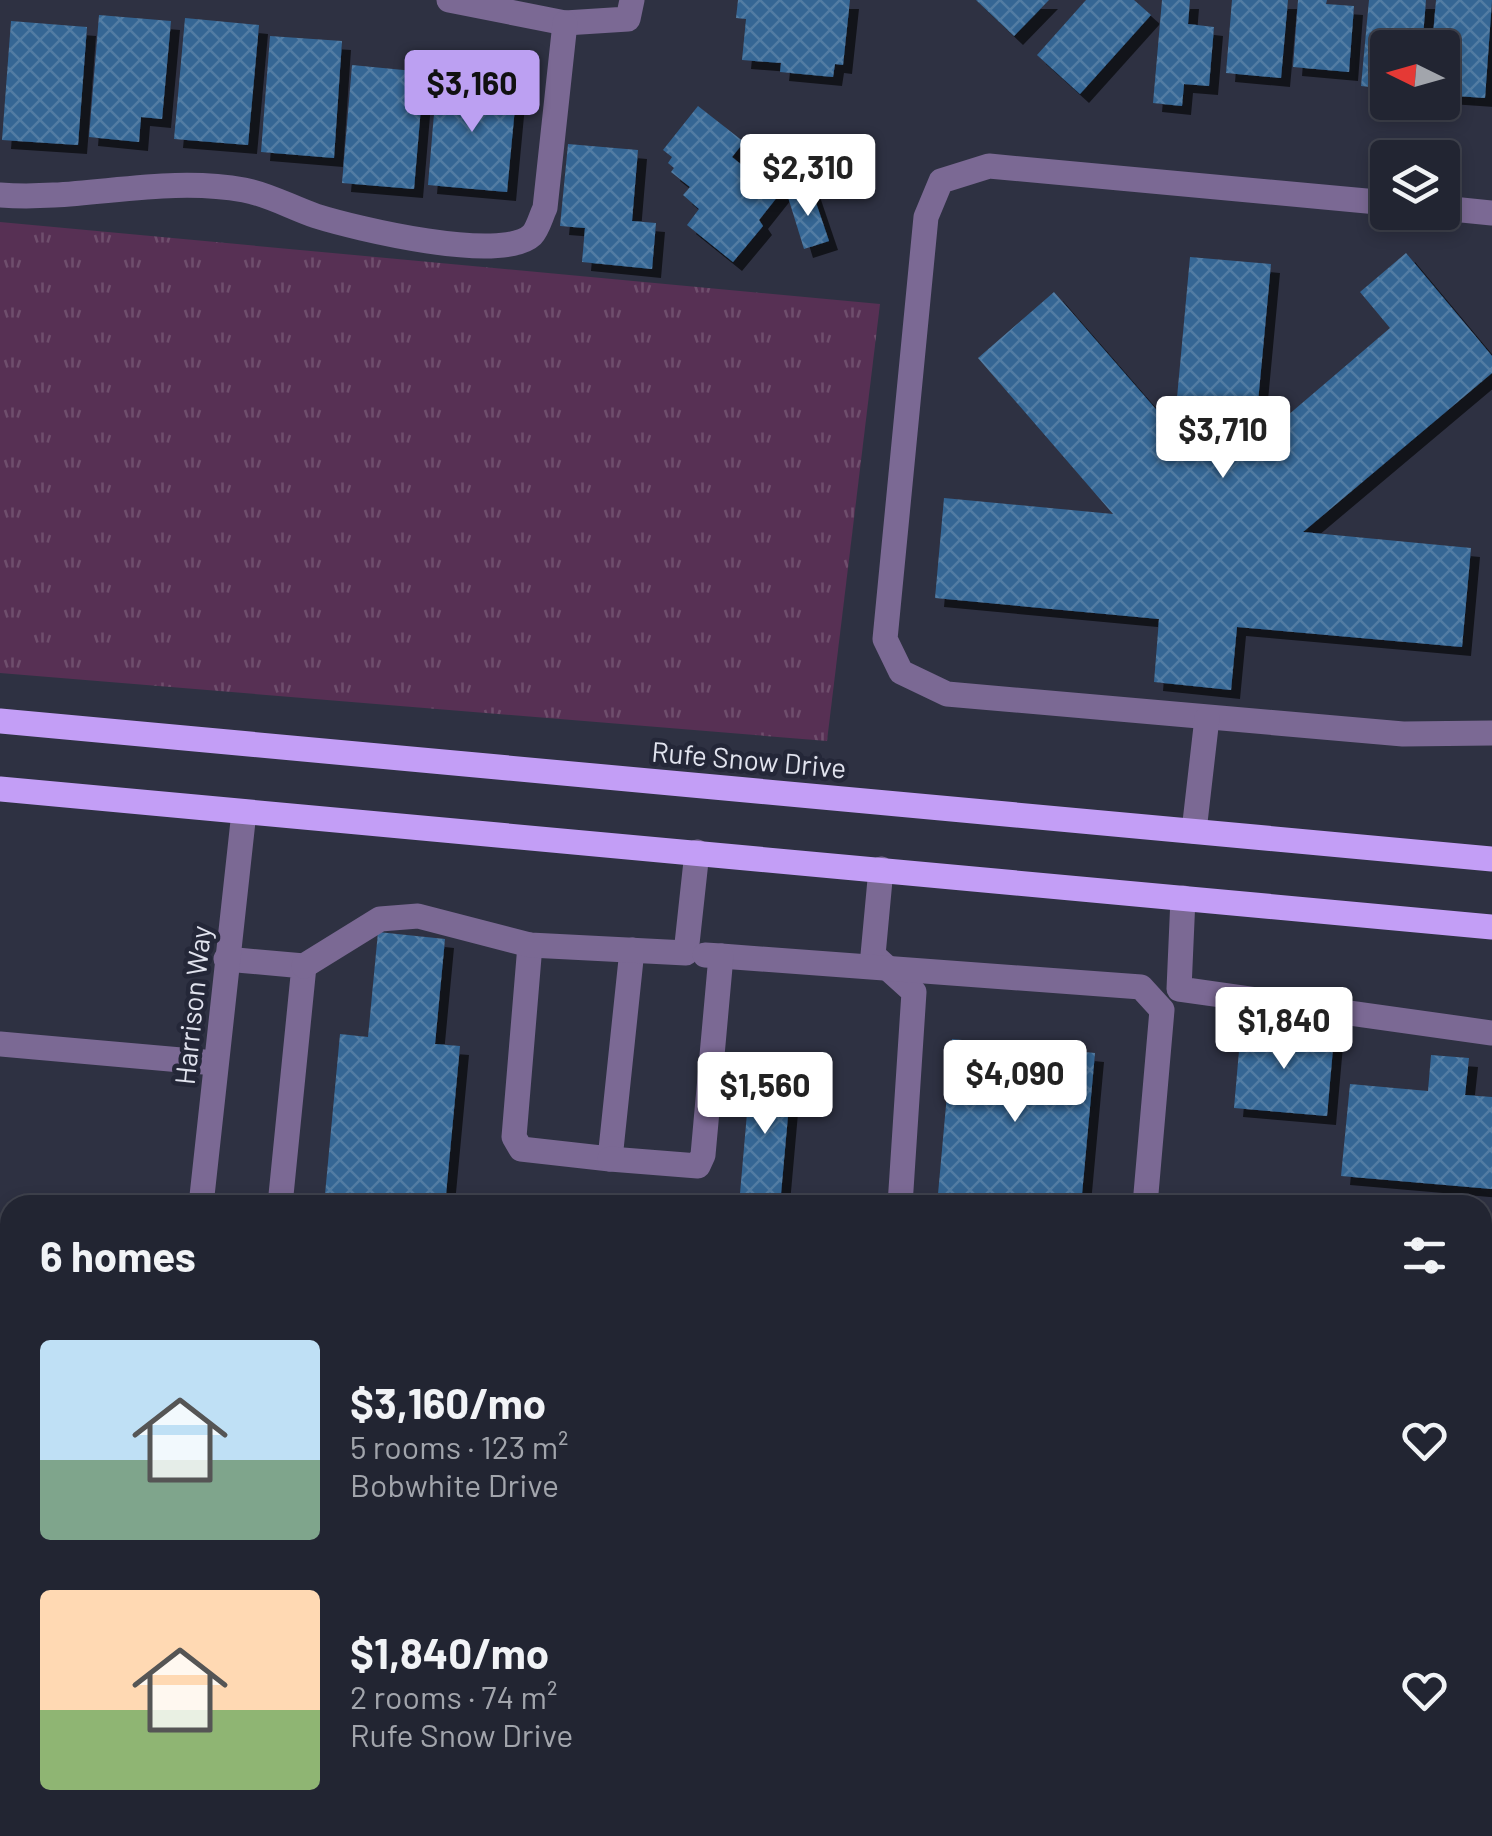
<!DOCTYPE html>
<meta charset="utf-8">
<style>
:root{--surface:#222532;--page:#2e313e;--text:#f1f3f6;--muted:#a2a5ac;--line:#3f424d;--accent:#bca0f2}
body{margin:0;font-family:Barlow,sans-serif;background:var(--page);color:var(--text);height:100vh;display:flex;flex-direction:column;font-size:38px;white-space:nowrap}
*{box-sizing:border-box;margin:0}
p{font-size:32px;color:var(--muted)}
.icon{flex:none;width:55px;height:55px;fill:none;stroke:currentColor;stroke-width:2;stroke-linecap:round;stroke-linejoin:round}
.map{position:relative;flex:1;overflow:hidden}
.side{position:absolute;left:0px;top:1195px;width:1492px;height:642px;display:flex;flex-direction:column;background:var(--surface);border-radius:30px 30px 0 0;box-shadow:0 5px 15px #0003,0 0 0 2px var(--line)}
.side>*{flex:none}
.needle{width:65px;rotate:275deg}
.controls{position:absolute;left:1370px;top:30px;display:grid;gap:20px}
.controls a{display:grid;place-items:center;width:90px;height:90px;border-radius:10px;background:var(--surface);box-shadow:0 5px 15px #0003,0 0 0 2px var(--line);font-size:50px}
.price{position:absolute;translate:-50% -85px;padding:0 22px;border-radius:10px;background:#fff;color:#222;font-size:32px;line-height:65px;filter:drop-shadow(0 2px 5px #0008)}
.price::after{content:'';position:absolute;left:50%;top:60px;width:30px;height:22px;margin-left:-15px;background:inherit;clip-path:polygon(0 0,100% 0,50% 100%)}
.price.active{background:var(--accent);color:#111}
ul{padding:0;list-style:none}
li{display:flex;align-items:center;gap:30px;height:250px;padding:0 40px}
li span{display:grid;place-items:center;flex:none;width:280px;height:200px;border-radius:10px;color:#555}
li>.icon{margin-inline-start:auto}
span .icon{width:120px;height:120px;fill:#fffc;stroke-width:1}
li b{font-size:42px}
h2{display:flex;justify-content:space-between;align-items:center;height:120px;padding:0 40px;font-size:42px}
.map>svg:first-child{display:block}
</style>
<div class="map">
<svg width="1492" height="1836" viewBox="0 0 1492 1836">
<defs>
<pattern id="grass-tufts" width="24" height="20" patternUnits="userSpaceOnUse" patternTransform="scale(2.5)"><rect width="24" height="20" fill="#573054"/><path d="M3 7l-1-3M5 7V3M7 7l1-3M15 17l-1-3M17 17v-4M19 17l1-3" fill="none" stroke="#6f4e6d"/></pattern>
<pattern id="building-cross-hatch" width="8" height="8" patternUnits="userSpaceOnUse" patternTransform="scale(2.5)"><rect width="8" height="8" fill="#356694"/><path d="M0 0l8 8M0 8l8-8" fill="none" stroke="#527ca3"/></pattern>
<filter id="shadow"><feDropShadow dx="9" dy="9" stdDeviation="0" flood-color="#0009"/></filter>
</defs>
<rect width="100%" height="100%" fill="#2e3142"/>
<!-- grass -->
<path fill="url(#grass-tufts)" d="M0 222 880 304 827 741 0 673Z"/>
<!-- building -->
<g fill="url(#building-cross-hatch)" filter="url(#shadow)">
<path d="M738 0H850L843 65 835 64 833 77 780 72 781 63 742 60 746 19 736 18Z"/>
<path d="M976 0H1049L1014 36Z"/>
<path d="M1086 0H1134L1151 15 1080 94 1037 55Z"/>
<path d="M1162 0H1190L1188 24 1214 27 1209 86 1184 84 1182 106 1153 103Z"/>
<path d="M1232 0H1288L1281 78 1226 73Z"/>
<path d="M1298 0H1327L1326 4 1354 6 1349 72 1293 67Z"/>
<path d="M1369 0H1426L1422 48H1388V89L1361 86Z"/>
<path d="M1436 0H1492L1485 98 1442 95V48H1432Z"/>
<path d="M99 15 171 21 162 119 141 117 139 142 89 137Z"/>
<path d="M185 18 259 25 248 145 174 139Z"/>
<path d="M11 21 87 27 78 145 2 140Z"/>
<path d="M270 36 342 41 334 158 261 152Z"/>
<path d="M352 65 424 72 414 189 342 183Z"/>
<path d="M437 78 517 86 507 192 428 185Z"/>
<path d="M698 106 744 142 732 157 748 170 751 166 782 191 759 220 763 226 733 262 687 225 699 209 683 195 690 187 671 172 674 168 668 163 672 157 663 150Z"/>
<path d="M568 144 638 150 632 221 656 223 652 269 582 262 585 228 560 226Z"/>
<path d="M811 188 829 241 804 249 788 197Z"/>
<path d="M1406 253 1492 356V373L1303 532 1471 548 1462 647 1237 627 1231 690 1154 682 1159 619 935 598 944 498 1113 514 978 358 1054 292 1174 430 1190 257 1271 264 1254 444 1390 328 1360 292Z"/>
<path d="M378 932 445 939 435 1044 460 1046 445 1205H324L340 1034 368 1037Z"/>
<path d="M1241 1028 1334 1037 1327 1116 1234 1108Z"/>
<path d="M952 1039 1095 1053 1081 1205H937Z"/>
<path d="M1431 1055 1469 1058 1465 1095 1492 1097V1189L1341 1176 1350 1084 1428 1091Z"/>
<path d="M751 1067 792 1071 780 1205H739Z"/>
<path d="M0 1407 10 1408V1475H0Z"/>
<path d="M1482 1513 1492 1514V1615L1482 1614Z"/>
<path d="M0 1648 10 1649V1741L0 1740Z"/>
<path d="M0 1754 10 1755V1828H46L45 1836H0Z"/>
<path d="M234 1828H302L301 1836H233Z"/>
<path d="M443 1828 471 1829 525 1828 524 1836H442Z"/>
<path d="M931 1828H990L989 1836 930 1833Z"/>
<rect x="1038" y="1828" width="93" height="8"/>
<path d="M1161 1828H1247L1246 1836H1160Z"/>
<path d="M1270 1828H1358L1357 1836H1270Z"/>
<path d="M1383 1828H1474L1473 1836H1382Z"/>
</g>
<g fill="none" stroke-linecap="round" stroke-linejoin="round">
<!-- minor -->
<g stroke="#7b6994" stroke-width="25">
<path d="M449 0 565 23 628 19 632 0"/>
<path d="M0 195C82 201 162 175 244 190 268 194 292 208 316 216 354 228 502 264 532 235 538 229 541 216 545 208L565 23"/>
<path d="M1388 203 989 166 941 181 926 217 885 639 901 672 947 694 1403 734 1492 733"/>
<path d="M1442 208 1492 213"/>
<path d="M1194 831 1207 718"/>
<path d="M881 869 873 955 914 992 900 1205"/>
<path d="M1183 898 1179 989 1492 1033"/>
<path d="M530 945 514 1137 521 1149 610 1159 632 950"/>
<path d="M721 956 1141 987 1162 1010 1145 1205"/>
<path d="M226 959 304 966 280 1205"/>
<path d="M304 966 380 919 418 916 530 945 686 953 697 852"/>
<path d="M0 1044 215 1063"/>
<path d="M610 1159 698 1166 703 1155 721 956 705 955"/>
<path d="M201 1205 244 812"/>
<path d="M0 1279 10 1280"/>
<path d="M0 1558 10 1559"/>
<path d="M1482 1695H1492"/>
<path d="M139 1836 140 1828"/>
<path d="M617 1836 618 1828"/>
</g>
<!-- major -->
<g stroke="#c39ef6" stroke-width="25">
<path d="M0 721 1492 859"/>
<path d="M0 789 1492 927"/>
</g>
</g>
<g text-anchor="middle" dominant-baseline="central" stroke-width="9" stroke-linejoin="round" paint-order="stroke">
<!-- street labels -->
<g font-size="28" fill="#e1e3ee" stroke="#242738">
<text transform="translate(749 759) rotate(5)">Rufe Snow Drive</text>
<text transform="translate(192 1005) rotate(-84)">Harrison Way</text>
</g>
</g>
</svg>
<div class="controls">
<a><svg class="needle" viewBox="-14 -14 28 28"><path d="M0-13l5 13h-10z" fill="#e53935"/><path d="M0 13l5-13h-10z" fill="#a2a5ac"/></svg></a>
<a><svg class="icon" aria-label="layers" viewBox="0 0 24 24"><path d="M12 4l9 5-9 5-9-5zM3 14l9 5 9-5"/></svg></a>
</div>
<b class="price active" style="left:472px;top:135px">$3,160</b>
<b class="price" style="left:808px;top:219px">$2,310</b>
<b class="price" style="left:1223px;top:481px">$3,710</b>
<b class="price" style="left:1284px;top:1072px">$1,840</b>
<b class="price" style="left:1015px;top:1125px">$4,090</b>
<b class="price" style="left:765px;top:1137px">$1,560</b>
<section class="side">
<h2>6 homes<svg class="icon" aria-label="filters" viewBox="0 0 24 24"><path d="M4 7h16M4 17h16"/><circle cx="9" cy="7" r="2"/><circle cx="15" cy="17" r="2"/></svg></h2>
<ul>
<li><span style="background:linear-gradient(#bfe0f5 60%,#7fa58c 0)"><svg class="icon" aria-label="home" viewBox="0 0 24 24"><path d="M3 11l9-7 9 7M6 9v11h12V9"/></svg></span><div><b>$3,160/mo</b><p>5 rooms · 123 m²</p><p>Bobwhite Drive</p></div><svg class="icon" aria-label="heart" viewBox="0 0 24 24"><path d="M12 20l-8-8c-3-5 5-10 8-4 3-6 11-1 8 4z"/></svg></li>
<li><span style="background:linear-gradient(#ffd9b3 60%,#8fb573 0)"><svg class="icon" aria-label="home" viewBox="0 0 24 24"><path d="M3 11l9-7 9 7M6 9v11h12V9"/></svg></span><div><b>$1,840/mo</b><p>2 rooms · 74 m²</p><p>Rufe Snow Drive</p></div><svg class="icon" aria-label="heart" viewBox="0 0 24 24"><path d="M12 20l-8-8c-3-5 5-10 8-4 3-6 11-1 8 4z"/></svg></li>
</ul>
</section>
</div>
